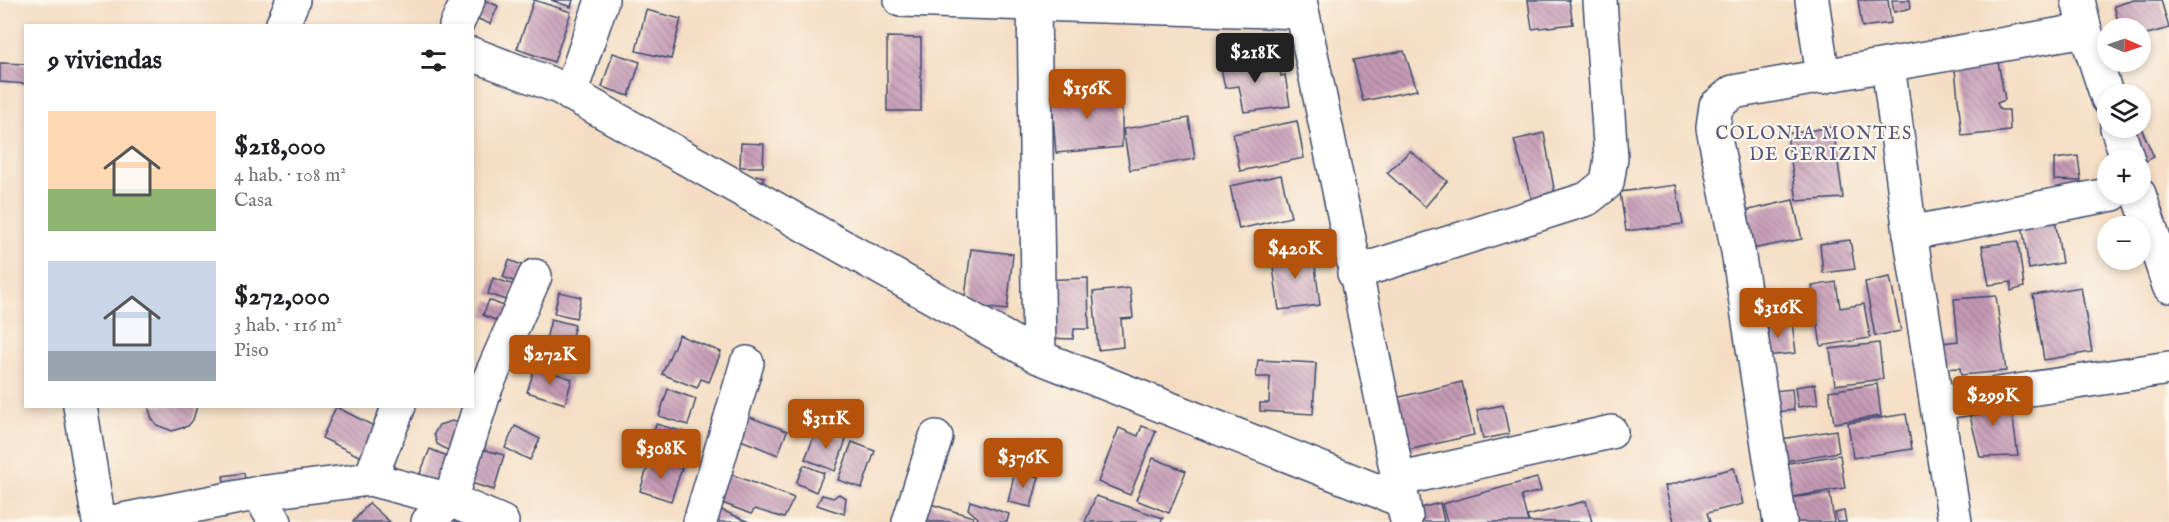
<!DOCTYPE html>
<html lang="es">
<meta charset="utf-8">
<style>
:root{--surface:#fff;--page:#f6f6f6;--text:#202124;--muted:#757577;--accent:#b45309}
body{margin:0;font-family:"IM FELL English",serif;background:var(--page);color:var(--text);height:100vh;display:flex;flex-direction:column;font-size:22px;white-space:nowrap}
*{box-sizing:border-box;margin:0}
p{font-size:20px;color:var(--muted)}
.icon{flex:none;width:33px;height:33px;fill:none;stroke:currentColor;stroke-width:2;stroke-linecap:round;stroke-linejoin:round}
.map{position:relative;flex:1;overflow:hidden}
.sheet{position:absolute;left:24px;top:24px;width:450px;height:384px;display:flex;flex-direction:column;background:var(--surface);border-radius:0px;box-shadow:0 3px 9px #0003}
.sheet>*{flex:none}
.needle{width:39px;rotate:92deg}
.fabs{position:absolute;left:2097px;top:18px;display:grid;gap:12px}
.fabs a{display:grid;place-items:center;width:54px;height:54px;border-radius:50%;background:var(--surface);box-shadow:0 3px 9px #0003;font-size:30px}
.price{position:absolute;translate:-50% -51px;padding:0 14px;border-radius:6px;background:var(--accent);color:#fff;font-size:20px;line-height:39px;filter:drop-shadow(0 2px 3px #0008)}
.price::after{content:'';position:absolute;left:50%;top:36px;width:18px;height:14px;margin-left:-9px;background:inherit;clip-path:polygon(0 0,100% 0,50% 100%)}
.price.on{background:#222;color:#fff}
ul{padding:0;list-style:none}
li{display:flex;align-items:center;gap:18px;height:150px;padding:0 24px}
li span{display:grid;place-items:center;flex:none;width:168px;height:120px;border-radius:0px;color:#555}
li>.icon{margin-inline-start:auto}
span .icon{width:72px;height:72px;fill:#fffc;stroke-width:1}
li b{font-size:26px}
h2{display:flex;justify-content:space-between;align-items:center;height:72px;padding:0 24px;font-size:26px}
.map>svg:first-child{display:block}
</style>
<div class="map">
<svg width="2169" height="522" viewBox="0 0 2169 522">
<defs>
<pattern id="building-back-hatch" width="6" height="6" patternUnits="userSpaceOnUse" patternTransform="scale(1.5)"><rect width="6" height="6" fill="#c499b4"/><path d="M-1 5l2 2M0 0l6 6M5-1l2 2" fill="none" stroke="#9e7d96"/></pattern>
</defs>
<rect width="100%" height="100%" fill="#fbf7ec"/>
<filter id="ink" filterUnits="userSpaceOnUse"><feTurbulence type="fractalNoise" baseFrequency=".0167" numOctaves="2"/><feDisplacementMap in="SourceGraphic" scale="12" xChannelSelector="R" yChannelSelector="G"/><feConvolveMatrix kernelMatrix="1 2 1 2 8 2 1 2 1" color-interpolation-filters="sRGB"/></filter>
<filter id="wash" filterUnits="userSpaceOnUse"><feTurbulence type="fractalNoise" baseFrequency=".008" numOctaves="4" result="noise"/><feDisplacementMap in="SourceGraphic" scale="24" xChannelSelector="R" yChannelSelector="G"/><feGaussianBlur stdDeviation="1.35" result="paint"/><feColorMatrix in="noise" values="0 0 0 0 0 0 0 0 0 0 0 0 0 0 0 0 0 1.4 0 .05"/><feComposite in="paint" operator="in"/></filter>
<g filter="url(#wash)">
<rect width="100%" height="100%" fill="#f4ddc2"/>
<g id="blocks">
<!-- building -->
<g fill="url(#building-back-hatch)">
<path d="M484 0 498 6 490 24 476 18Z"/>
<path d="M534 0 571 12 554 62 517 49Z"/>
<path d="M551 0H573L571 7Z"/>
<path d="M1528 0H1569L1573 24 1532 29Z"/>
<path d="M1858 0H1888L1891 23 1862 27Z"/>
<path d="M1892 0H1910L1911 8 1894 12Z"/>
<path d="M2134 0H2161L2169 28 2140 36V28H2120L2114 6Z"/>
<path d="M646 10 681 19 671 59 636 51Z"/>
<path d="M887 37 921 38V111H887Z"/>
<path d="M1404 51 1417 90 1363 101 1353 60Z"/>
<path d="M613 53 640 62 629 96 602 87Z"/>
<path d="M1252 53 1255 73 1280 69 1281 76 1285 75 1290 106 1244 112 1239 86 1225 88 1219 58Z"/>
<path d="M1997 56 2005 100 1997 103 2000 110H2009L2010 131 1962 136 1954 60Z"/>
<path d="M0 63 26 64V84L0 82Z"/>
<path d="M1122 90V147L1056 153 1051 93Z"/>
<path d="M1189 118 1195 159 1130 170 1123 129Z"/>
<path d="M1297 121 1304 158 1240 171 1233 134Z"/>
<path d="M1833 127 1843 198 1797 201 1787 134Z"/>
<path d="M2129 128H2141L2154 157 2140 164Z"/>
<path d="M1544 133 1556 200 1534 207 1514 140Z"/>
<path d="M741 143 764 144 763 167H740Z"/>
<path d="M1410 151 1447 181 1425 207 1387 173Z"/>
<path d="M2078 156 2081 181 2054 180V159Z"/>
<path d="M756 175 764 177 761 187 753 184Z"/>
<path d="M1281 175 1291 217 1239 229 1230 186Z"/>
<path d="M1676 185 1683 224 1626 231 1620 192Z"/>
<path d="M1793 200 1802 239 1742 251 1736 213Z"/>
<path d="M2054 213 2062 263 2029 269 2021 218Z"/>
<path d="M1850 240 1855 269 1823 273 1820 244Z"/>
<path d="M2018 241 2024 287 2011 291V282L1989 285 1982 246Z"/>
<path d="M971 249 1013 254 1007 310 964 305Z"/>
<path d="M1302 249 1303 261 1314 259 1320 305 1279 310 1271 253Z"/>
<path d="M509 260 532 269 526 286 503 277Z"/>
<path d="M1890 277 1901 331 1875 336 1865 282Z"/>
<path d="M493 278 514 285 509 301 488 294Z"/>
<path d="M1088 278 1089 329H1074L1073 339 1045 338 1043 280Z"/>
<path d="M1836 282 1840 308 1864 304 1870 338 1821 346 1812 286Z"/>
<path d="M2081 287 2092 352 2044 360 2033 295Z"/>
<path d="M1130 288 1133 318 1121 319 1123 347 1098 350 1093 292Z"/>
<path d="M559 292 581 297 576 318 554 313Z"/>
<path d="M1996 296 2006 371 1961 375 1960 368 1937 369 1934 344 1958 341 1954 299Z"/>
<path d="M489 300 513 310 507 325 483 315Z"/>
<path d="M551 319 575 325 563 370 540 364Z"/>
<path d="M1792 322 1796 353 1765 356 1761 325Z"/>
<path d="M679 335 721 352 709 382 701 379 697 388 662 374Z"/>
<path d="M1879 343 1883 379 1835 385 1830 349Z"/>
<path d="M1258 360 1316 363 1313 414 1260 411V403H1269L1270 377H1256Z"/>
<path d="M535 367 572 379 565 404 527 392Z"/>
<path d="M1462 382 1474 435 1395 453 1383 401Z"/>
<path d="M1815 384 1818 404 1798 407 1795 387Z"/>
<path d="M1877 384 1881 416 1834 423 1829 391Z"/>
<path d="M668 389 696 399 688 425 659 416Z"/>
<path d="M1792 389 1794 410 1767 413 1765 392Z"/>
<path d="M2010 398 2018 456 1980 457 1966 399Z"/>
<path d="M1503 405 1509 434 1483 439 1477 410Z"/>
<path d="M148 406H197L193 420 188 426 172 431 157 425 152 419Z"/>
<path d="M336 407 376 427 361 457 322 438Z"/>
<path d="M739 413 787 431 778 455 731 436Z"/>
<path d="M1906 414 1912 449 1853 458 1848 423Z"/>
<path d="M452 421 461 425 449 451 437 444 434 434 439 425Z"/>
<path d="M656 424 691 434 683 461 648 451Z"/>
<path d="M515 426 540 439 530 460 505 448Z"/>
<path d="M1142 426 1156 431 1130 495 1098 482 1119 428 1138 436Z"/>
<path d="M817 429 846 440 835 471 805 459Z"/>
<path d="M1836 430 1839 452 1774 463 1770 441Z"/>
<path d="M852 442 875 451 862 488 838 480Z"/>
<path d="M474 447 504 455 494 490 464 481Z"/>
<path d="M430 449 452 458 441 485 419 476Z"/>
<path d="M1840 455 1845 488 1781 499 1776 465Z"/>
<path d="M1153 458 1186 471 1169 513 1136 500Z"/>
<path d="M650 459 682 468 671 501 640 491Z"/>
<path d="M804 465 824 473 816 492 796 483Z"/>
<path d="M1734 468 1743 504 1707 513 1710 522H1674L1665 486Z"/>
<path d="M1015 471 1039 477 1031 507 1008 502Z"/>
<path d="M725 472 794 498 784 518 755 509 751 514 712 499Z"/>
<path d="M244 473 246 488 226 492 223 476Z"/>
<path d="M1537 478 1541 491 1521 496 1528 522H1447L1442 504Z"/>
<path d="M1830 493 1834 522H1790L1787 498Z"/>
<path d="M839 494 846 498 844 514 817 505 822 495 833 498Z"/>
<path d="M1096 496 1163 518 1161 522H1085Z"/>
<path d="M970 501 1009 514 1007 522H977L978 518 968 509Z"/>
<path d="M1586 501 1592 522H1529L1527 516Z"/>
<path d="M924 502 973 517 972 522H918Z"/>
<path d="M369 503 390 522H353Z"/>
<path d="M1440 503 1444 522H1423L1420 508Z"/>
<path d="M710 505 749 522H707Z"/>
<path d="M1844 511 1846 522H1837L1835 513Z"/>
</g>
</g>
</g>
<g filter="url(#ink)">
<use href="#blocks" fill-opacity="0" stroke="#3c496d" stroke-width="1.5"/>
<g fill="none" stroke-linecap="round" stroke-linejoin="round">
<defs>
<g id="minor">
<path d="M901 0 1301 12"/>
<path d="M1300 0 1406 517"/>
<path d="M1812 0 1823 77"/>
<path d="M2078 0 2085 30 2108 99"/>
<path d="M1034 5 1039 357"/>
<path d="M282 26 293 0"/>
<path d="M456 26 468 0"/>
<path d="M472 54 559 87 1039 357 1403 501"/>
<path d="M1888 65 1910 233 1955 522"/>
<path d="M570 94 602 0"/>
<path d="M2117 128 2128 160"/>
<path d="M2139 194 2169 286"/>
<path d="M1910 233 2113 194"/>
<path d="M1354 273 1587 199 1607 183 1611 158 1600 0"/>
<path d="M1938 403 2169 368"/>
<path d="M80 406 99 522"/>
<path d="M370 479 399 406"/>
<path d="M1397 480 1611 432"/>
<path d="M259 493 275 522"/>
<path d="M113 522 259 493 370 479 450 500 502 522"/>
<path d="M428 522 450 500 486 387 535 276"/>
<path d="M700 522 747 363"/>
<path d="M909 522 936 437"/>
<path d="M1780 522 1738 251 1713 128 1716 106 1733 92 2085 30"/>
</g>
</defs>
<!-- minor casing -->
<use href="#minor" stroke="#3c496d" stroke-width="36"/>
<!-- minor -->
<use href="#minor" stroke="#fff" stroke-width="33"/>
</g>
</g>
<g text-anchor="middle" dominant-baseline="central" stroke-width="4.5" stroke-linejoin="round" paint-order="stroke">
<!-- neighbourhood labels -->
<g font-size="18" letter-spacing="1.5" fill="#56547c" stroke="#fbf7ec">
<text x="1814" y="134">COLONIA MONTES<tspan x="1814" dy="21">DE GERIZIN</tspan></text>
</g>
</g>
</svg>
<div class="fabs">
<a><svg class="needle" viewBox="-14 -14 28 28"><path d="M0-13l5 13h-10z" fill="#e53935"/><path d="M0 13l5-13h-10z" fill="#757577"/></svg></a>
<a><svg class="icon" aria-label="layers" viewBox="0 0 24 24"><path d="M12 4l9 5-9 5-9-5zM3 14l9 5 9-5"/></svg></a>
<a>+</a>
<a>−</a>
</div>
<b class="price on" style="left:1255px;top:84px">$218K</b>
<b class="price" style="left:1087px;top:120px">$156K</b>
<b class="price" style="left:1295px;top:280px">$420K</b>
<b class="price" style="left:1778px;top:339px">$316K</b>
<b class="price" style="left:550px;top:386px">$272K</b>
<b class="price" style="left:1993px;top:427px">$299K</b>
<b class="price" style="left:826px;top:450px">$311K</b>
<b class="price" style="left:661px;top:480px">$308K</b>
<b class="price" style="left:1023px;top:489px">$376K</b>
<section class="sheet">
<h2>9 viviendas<svg class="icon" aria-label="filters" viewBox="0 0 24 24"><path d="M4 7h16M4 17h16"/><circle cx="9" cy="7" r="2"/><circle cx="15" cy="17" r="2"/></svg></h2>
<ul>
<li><span style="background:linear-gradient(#ffd9b3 65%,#8fb573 0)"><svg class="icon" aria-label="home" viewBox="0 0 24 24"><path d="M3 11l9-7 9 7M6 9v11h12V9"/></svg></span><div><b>$218,000</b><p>4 hab. · 108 m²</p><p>Casa</p></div></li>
<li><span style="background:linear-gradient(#c9d6e8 75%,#9aa5b1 0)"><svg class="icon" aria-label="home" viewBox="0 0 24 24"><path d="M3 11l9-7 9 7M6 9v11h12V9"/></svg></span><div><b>$272,000</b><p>3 hab. · 116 m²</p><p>Piso</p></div></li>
</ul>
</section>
</div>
